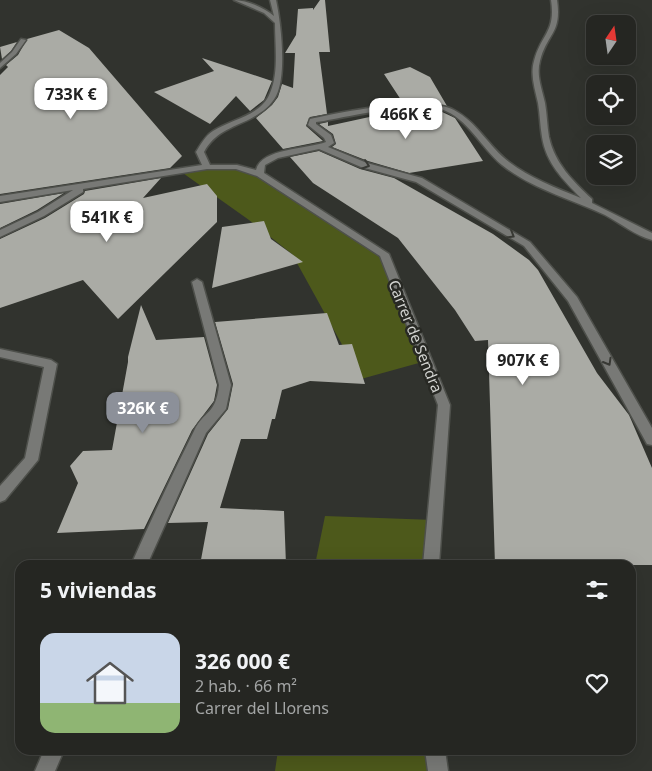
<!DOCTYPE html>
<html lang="es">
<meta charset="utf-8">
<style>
:root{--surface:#252622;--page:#2d2e2a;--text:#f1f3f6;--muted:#a3a5a5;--line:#424340;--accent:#8c9099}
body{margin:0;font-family:"Noto Sans",sans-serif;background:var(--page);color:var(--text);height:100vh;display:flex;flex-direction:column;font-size:19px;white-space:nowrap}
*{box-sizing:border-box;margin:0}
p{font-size:16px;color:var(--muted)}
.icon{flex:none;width:28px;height:28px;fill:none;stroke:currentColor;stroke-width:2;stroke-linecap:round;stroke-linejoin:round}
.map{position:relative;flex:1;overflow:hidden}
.side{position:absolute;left:15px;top:560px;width:621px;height:195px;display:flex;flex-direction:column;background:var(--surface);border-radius:15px;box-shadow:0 5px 20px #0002,0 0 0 1px var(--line)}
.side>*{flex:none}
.needle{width:32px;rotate:13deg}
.controls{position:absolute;left:586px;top:15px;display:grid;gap:10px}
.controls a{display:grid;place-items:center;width:50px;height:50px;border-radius:10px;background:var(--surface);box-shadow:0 5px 20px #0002,0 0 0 1px var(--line);font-size:25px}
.price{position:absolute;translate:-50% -42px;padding:0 11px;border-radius:10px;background:#fff;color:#222;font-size:16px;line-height:32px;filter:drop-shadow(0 1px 2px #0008)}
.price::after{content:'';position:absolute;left:50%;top:30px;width:15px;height:11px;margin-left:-8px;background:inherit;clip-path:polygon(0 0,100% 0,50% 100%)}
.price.selected{background:var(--accent);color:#fff}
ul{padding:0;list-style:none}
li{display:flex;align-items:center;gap:15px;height:125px;padding:0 25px}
li span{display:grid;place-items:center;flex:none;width:140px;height:100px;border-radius:15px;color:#555}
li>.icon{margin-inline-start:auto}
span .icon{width:60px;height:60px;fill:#fffc;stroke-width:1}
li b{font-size:21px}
h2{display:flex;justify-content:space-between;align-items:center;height:60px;padding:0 25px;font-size:21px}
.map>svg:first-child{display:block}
</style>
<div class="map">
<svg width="652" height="771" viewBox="0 0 652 771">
<rect width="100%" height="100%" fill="#31332e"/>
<!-- green -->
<g fill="#4d591b">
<path d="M207 167H237L260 174 384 254 426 361 361 379 292 254 249 220 180 171Z"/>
<path d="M325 516 434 520 431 565H315Z"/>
<path d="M278 750H435L438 771H275Z"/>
</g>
<!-- building -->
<g fill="#aaaba5">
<path d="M320 0H325L330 52H319L327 114 310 117 306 126 323 141 283 149 256 118 272 105 278 97 282 84 293 88 295 53H285L296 35 298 9 313 8V10Z"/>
<path d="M59 30 89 48 182 156 170 168 0 194V75L8 67 6 65 18 55 27 39Z"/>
<path d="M17 42 11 51 2 59 0 47Z"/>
<path d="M202 58 272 81 264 100 250 111 236 96 210 124 154 92 214 71Z"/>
<path d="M410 67 430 77 447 106 424 102 403 103 384 74Z"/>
<path d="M430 109 440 111 455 118 483 161 409 173 368 161 332 147 336 144 333 134 319 124 328 122V126L397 111Z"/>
<path d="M319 151 360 169 394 178 493 234 529 260 538 270 597 373 629 415 652 468V565H495L488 340 475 341 455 310 398 238 313 183 290 157Z"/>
<path d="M161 178 143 198 207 184 217 196V222L118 319 83 280 0 308V239L45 218 84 194 85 191Z"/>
<path d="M64 193 37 210 0 228V204Z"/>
<path d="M264 221 271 239 303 262 212 288 222 227Z"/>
<path d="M141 305 156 340 204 337 217 385 214 401 192 430 144 529 57 533 78 483 70 466 83 451 112 450 128 362V357Z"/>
<path d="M327 313 339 345 352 344 365 384 310 381 282 390 275 419H272L267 439H241L220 508 284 511 286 565H200L208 522 168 523 208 434 228 409 233 384 215 322Z"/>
</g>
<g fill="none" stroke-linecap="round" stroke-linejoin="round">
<defs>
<g id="minor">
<path d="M234 0C247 0 264 8 274 16L270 0H276C281 23 287 75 276 96 270 107 261 113 250 119 231 128 214 133 204 152L210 165H237L256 170C261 148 308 149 326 142L324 138 308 125 310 119C342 112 425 95 454 110 477 122 489 147 509 162 530 178 556 188 581 198 563 180 546 163 542 137 540 126 540 114 538 103 535 89 530 75 534 61 541 34 556 32 551 0H557C562 34 547 33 540 61 536 75 542 89 545 103 547 114 547 126 549 137 555 164 573 181 592 199V203L652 233V240C636 236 620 223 605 215 571 199 532 189 502 165 481 148 468 118 441 109 417 102 349 116 324 121L316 122V124L331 135 334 143 328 147 367 163 422 178 530 242 577 297 652 428V445L647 444 568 301 524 246 416 182 361 167 319 149 278 158 265 165 264 173 389 254 450 405 439 565H423L438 405 380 256 257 176 236 169H207L83 189V192L44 216 0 237V230L38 212 73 190 0 202V196L202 165 196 152C201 144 205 136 213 131 231 119 261 116 270 93 279 73 275 45 275 23L264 13Z"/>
<path d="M21 39 26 40 16 54 0 68V63L12 52Z"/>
<path d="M197 279 202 282 231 385 226 409 206 433 147 565H131C151 520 172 475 194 431 204 410 216 415 219 385L192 282Z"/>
<path d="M0 349 51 360 57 364 38 460 5 500 0 502V486L25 458 44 367 0 357Z"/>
<path d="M44 750H64L55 771H35Z"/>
<path d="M425 750H445L448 771H428Z"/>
</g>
</defs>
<!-- minor casing -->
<use href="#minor" stroke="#4e504b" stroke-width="3"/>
<!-- minor -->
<use href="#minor" fill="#787976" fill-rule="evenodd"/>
</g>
<!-- one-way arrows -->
<defs><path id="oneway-chevron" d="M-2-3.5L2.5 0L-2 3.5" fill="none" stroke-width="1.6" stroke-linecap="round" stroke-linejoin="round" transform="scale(1.25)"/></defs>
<g stroke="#383934">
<use href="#oneway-chevron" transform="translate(366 165) rotate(19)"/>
<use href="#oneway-chevron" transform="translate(511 235) rotate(31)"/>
<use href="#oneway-chevron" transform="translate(608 362) rotate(60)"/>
</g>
<g text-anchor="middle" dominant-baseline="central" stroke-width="5" stroke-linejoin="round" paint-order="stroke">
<!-- street labels -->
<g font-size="15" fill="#d2d3d0" stroke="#282924">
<text transform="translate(416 336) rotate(68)">Carrer de Sendra</text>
</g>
</g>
</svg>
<div class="controls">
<a><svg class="needle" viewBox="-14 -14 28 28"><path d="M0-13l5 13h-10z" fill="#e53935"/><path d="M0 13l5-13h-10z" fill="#a3a5a5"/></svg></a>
<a><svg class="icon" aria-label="locate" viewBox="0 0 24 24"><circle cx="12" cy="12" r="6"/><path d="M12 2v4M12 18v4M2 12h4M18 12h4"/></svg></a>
<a><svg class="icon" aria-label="layers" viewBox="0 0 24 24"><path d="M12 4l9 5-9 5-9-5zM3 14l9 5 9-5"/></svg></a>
</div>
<b class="price" style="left:71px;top:120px">733K €</b>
<b class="price" style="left:406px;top:140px">466K €</b>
<b class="price" style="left:107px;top:243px">541K €</b>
<b class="price" style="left:523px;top:386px">907K €</b>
<b class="price selected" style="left:143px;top:434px">326K €</b>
<section class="side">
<h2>5 viviendas<svg class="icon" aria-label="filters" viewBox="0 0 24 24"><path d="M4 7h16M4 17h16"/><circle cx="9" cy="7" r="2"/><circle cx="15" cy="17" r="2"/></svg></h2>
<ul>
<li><span style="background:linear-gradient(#c9d6e8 70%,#8fb573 0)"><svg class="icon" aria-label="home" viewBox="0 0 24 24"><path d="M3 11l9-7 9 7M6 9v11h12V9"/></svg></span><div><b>326 000 €</b><p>2 hab. · 66 m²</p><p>Carrer del Llorens</p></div><svg class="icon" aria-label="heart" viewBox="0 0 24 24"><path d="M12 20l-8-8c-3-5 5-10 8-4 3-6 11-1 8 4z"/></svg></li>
</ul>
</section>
</div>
